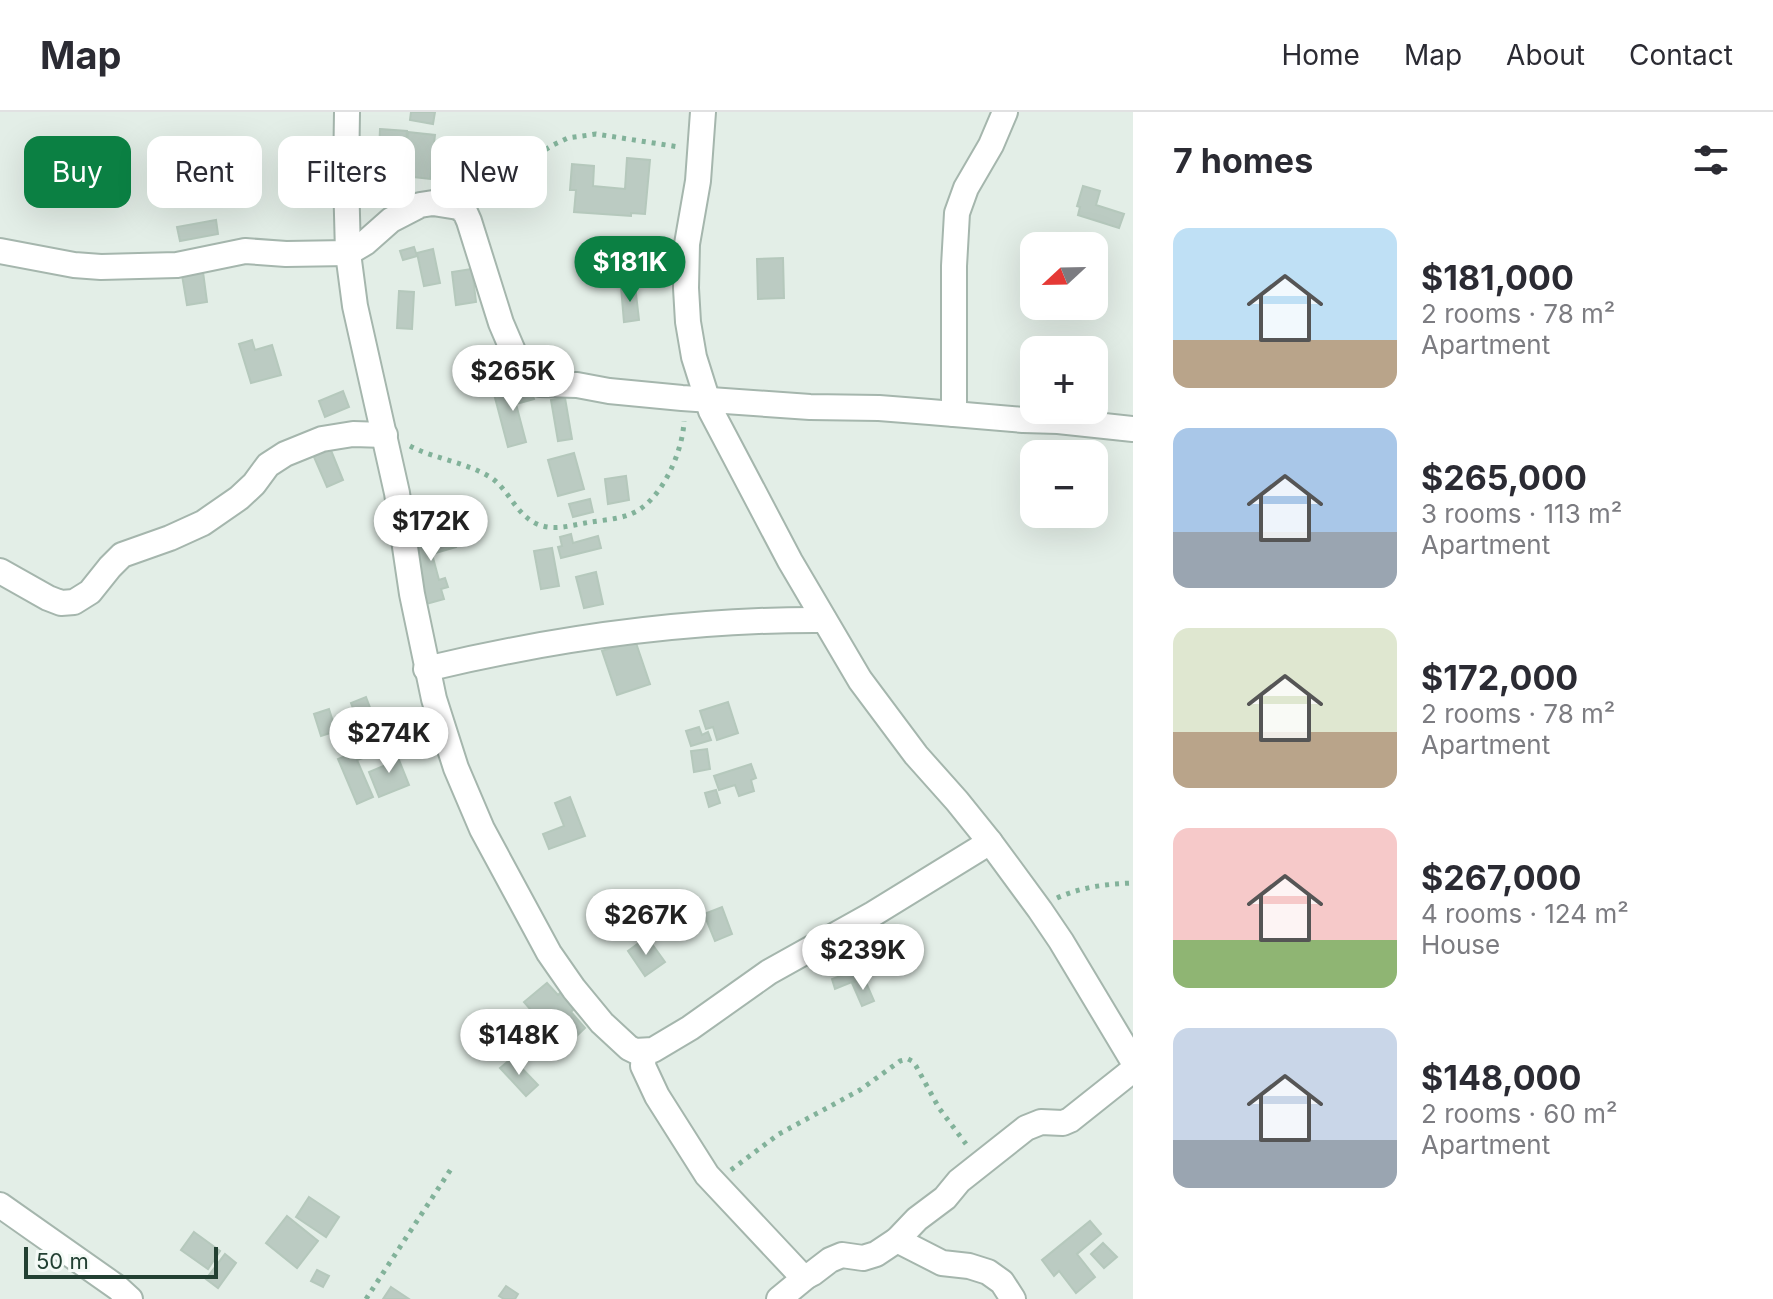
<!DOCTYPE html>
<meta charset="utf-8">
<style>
:root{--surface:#fff;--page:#f2f2f3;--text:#2b2b33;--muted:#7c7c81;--line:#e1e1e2;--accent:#0b8043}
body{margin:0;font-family:Inter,sans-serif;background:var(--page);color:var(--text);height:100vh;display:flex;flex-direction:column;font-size:30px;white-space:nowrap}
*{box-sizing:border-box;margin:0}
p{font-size:26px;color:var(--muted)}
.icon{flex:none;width:44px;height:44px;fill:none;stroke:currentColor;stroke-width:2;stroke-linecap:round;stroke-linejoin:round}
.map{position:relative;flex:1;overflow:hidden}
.side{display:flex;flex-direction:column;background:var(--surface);width:640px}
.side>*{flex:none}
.top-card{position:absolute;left:24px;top:24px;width:760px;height:72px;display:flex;gap:16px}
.needle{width:52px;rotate:248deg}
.buttons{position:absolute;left:1020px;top:120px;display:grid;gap:16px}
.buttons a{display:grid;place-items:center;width:88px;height:88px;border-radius:16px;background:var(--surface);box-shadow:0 8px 32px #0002;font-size:40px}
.scale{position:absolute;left:24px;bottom:20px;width:194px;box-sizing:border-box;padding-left:8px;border:4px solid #224032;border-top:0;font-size:22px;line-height:28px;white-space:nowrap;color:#224032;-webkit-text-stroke:6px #f4faf6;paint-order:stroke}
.price{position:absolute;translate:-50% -68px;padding:0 18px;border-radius:28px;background:#fff;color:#222;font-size:26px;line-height:52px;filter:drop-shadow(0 2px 4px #0008)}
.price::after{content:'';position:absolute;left:50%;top:48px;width:24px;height:18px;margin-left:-12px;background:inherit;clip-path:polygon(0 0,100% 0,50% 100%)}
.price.selected{background:var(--accent);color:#fff}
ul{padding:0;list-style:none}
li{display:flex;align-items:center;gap:24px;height:200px;padding:0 40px}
li span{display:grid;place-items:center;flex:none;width:224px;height:160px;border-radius:16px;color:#555}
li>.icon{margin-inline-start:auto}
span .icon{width:96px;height:96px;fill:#fffc;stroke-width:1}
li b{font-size:34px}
h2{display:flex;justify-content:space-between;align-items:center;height:96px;padding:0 40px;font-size:34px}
.chip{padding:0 28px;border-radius:16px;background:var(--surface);box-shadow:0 8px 32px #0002;font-size:28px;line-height:72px}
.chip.selected{background:var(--accent);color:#fff}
header{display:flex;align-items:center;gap:48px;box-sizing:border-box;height:112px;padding:0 40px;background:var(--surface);border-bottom:2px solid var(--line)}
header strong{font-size:38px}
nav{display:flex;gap:44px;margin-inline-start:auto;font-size:28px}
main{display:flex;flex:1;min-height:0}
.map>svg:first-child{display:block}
</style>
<header>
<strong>Map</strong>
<nav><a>Home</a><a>Map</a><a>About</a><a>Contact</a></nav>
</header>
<main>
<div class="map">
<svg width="1133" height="1187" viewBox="0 0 1133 1187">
<rect width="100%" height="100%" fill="#e3eee7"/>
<!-- building -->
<g fill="#bbcbc2" stroke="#b5c8bc" stroke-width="2">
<path d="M411 0H435L433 12 410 8Z"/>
<path d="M380 17 407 19 406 36H397L395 65 378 64Z"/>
<path d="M408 20 435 23 430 67 396 63 397 52H405Z"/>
<path d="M627 46 650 48 645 102 631 101V104L574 100 576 78H570L572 52 594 54 593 74 625 77Z"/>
<path d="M1083 74 1100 79 1096 93 1124 102 1119 116 1078 103 1080 95 1077 94Z"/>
<path d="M216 108 218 122 180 129 177 115Z"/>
<path d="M414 135 417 144 403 148 400 139Z"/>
<path d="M433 137 440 171 424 174 417 141Z"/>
<path d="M783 146 784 186 758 187 757 147Z"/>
<path d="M472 157 476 190 456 193 452 160Z"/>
<path d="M1028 159H1034V179L1027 178Z"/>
<path d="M203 160 207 190 187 193 182 163Z"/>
<path d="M635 173 639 208 624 210 621 175Z"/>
<path d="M399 179 414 180 412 217 397 216Z"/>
<path d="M252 228 255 238 272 233 281 263 251 271 239 232Z"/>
<path d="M530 272 534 287 516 292 526 330 508 335 494 282Z"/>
<path d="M343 279 349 295 325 305 319 289Z"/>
<path d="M565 286 572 327 558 329 551 288Z"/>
<path d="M328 331 343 368 327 375 311 338Z"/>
<path d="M574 341 584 377 558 384 548 348Z"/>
<path d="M626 364 629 388 608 392 605 367Z"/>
<path d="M590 387 593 400 573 405 569 392Z"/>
<path d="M452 418 456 435 432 442 439 468 445 466 448 475 441 477 444 487 426 492 408 430Z"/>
<path d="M571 422 573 431 598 424 601 436 561 446 558 435 562 434 560 425Z"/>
<path d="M552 436 559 474 541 477 534 439Z"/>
<path d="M596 460 603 492 584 496 576 465Z"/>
<path d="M635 528 650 572 617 583 602 539Z"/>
<path d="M366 585 380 622 365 628 351 591Z"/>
<path d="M728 590 738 621 717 628 713 615 706 617 700 599Z"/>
<path d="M329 597 336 619 321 624 314 602Z"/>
<path d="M699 615 702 623 708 620 711 628 691 634 686 619Z"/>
<path d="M362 637 366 645 357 648 373 685 357 692 338 647Z"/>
<path d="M707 637 710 657 694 660 691 639Z"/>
<path d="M395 638 409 673 379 685 369 660 386 653 382 643Z"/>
<path d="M751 652 756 666 751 668 754 679 739 684 735 673 719 678 714 664Z"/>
<path d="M716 678 720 691 709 695 705 681Z"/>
<path d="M570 685 585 724 549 737 543 722 564 714 555 691Z"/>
<path d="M722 795 732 822 715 829 704 802Z"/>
<path d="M647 825 665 850 645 864 628 839Z"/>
<path d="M859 857 862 866 835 877 832 867Z"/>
<path d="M864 866 874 889 862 894 852 871Z"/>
<path d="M547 871 558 883 562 879 576 895 571 900 585 916 564 936 524 890Z"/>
<path d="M512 946 538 973 526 984 500 956Z"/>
<path d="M309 1085 339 1105 326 1125 296 1105Z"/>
<path d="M287 1104 318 1129 297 1156 266 1131Z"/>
<path d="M1090 1109 1101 1122 1077 1142 1095 1165 1076 1181 1059 1159 1054 1164 1042 1148Z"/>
<path d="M194 1120 220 1139 208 1157 181 1138Z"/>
<path d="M1103 1131 1117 1145 1104 1156 1091 1142Z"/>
<path d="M225 1142 236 1151 218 1176 206 1167Z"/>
<path d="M317 1158 329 1164 323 1175 311 1169Z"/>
<path d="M506 1174 518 1182 515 1187H504L499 1184Z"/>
<path d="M391 1175 409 1187H383Z"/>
</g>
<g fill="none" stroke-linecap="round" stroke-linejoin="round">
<defs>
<g id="minor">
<path d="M347 0 346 65 348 141 355 194 397 381 412 482 434 587 456 656 482 717 549 841 574 877 602 911 629 936 635 939 653 938 690 916 769 860 873 802 990 730"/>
<path d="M703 0 698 69 687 132 686 176 688 210 694 245 711 299 790 449 860 568 916 643 957 689 990 730 1040 798 1061 829 1133 949"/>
<path d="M0 139 74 153 101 155 177 153 245 139 286 142 348 141 365 131 391 108 420 93 433 91 458 95 465 100 469 109 501 211 513 239 521 258 529 268 540 272 577 273 609 279 682 286 810 295 879 296 930 300 1023 308 1058 309 1133 317"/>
<path d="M954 302V154L957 101 966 76 991 33 1005 0"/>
<path d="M0 459 48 486 61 491 74 490 90 480 110 455 122 443 170 426 203 411 239 386 254 372 268 353 285 342 322 327 353 322 385 323"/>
<path d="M426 557C556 526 691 507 824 508"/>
<path d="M644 940 643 954 657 984 707 1063 798 1160 802 1163 807 1164 813 1161 830 1148 842 1143 863 1146 876 1142 897 1128 917 1107 945 1086 959 1069 1026 1016 1041 1010 1063 1011 1070 1008 1133 958"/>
<path d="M0 1093 118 1176 130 1187"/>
<path d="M897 1128 942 1151 969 1154 988 1160 1002 1170 1013 1187"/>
<path d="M779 1187 807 1164"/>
</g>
</defs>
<!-- minor casing -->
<use href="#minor" stroke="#a5b6ad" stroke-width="28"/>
<!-- path -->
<g stroke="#82b29a" stroke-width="5" stroke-dasharray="4 6" stroke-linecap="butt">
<path d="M477 79 553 33 568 26 596 22 679 35"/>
<path d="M410 334C435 347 465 350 490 365 509 377 515 402 537 412 553 419 568 414 585 411 600 408 618 408 633 401 662 388 683 339 684 309"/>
<path d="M1057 786C1081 775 1106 772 1133 771"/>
<path d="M731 1058 779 1022 860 978 900 949 908 947 912 949 916 954 939 996 966 1032"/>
<path d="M366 1187 451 1057"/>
</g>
<!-- minor -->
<use href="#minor" stroke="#fff" stroke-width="24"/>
</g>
</svg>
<div class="buttons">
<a><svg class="needle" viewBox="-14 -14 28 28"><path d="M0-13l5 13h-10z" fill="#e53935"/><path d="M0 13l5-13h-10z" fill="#7c7c81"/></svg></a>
<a>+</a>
<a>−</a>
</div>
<div class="scale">50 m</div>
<b class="price selected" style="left:630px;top:192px">$181K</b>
<b class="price" style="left:513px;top:301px">$265K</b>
<b class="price" style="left:431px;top:451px">$172K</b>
<b class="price" style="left:389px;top:663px">$274K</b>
<b class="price" style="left:646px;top:845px">$267K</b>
<b class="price" style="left:863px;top:880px">$239K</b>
<b class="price" style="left:519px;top:965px">$148K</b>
<div class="top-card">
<a class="chip selected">Buy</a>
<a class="chip">Rent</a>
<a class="chip">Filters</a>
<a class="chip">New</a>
</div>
</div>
<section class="side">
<h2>7 homes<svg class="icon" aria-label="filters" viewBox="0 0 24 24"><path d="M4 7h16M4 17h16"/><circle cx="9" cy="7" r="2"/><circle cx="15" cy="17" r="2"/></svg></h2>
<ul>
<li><span style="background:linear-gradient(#bfe0f5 70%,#b9a48a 0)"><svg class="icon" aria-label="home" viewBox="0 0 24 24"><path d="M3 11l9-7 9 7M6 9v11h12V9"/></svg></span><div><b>$181,000</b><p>2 rooms · 78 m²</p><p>Apartment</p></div></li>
<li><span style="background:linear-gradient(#a9c7e8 65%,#9aa5b1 0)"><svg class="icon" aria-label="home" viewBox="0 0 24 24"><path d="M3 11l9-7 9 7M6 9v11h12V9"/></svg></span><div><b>$265,000</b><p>3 rooms · 113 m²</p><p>Apartment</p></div></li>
<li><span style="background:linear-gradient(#dfe7d0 65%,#b9a48a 0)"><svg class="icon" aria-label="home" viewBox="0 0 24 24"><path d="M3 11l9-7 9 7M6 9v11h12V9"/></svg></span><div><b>$172,000</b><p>2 rooms · 78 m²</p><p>Apartment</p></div></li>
<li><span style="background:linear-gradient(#f6c9c9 70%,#8fb573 0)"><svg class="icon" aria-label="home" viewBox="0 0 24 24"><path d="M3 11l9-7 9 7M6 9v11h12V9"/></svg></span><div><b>$267,000</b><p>4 rooms · 124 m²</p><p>House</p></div></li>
<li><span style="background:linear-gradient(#c9d6e8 70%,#9aa5b1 0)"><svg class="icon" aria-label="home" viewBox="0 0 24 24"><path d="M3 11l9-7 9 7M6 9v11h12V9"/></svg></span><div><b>$148,000</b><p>2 rooms · 60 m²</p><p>Apartment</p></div></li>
</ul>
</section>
</main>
